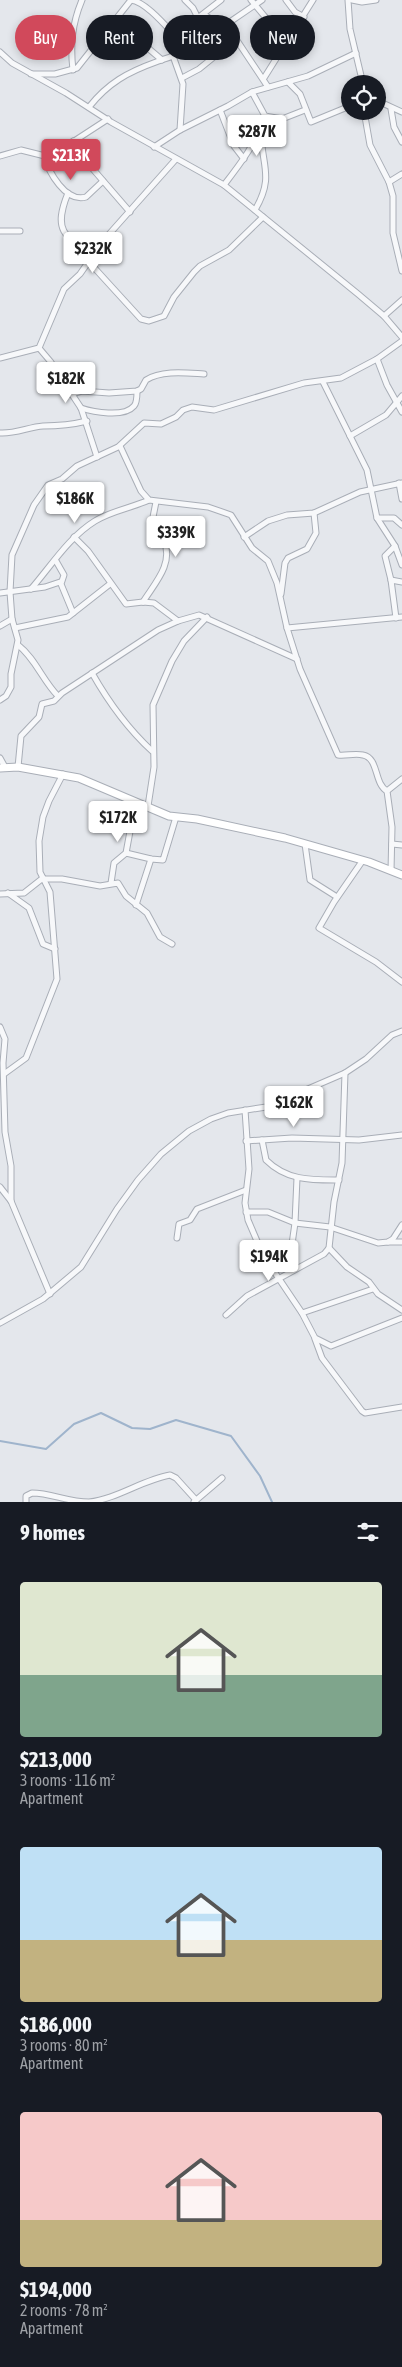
<!DOCTYPE html>
<meta charset="utf-8">
<style>
:root{--surface:#171b24;--page:#20242c;--text:#f1f3f6;--muted:#9ea1a6;--accent:#d1495b}
body{margin:0;font-family:"Asap Condensed",sans-serif;background:var(--page);color:var(--text);height:100vh;display:flex;flex-direction:column;font-size:19px;white-space:nowrap}
*{box-sizing:border-box;margin:0}
p{font-size:16px;color:var(--muted)}
.icon{flex:none;width:28px;height:28px;fill:none;stroke:currentColor;stroke-width:2;stroke-linecap:round;stroke-linejoin:round}
.map{position:relative;height:1502px;overflow:hidden}
.side{display:flex;flex-direction:column;background:var(--surface);flex:1}
.side>*{flex:none}
.guide{position:absolute;left:15px;top:15px;width:372px;height:45px;display:flex;gap:10px}
.tools{position:absolute;left:341px;top:75px;display:grid;gap:10px}
.tools a{display:grid;place-items:center;width:45px;height:45px;border-radius:50%;background:var(--surface);box-shadow:0 2px 8px #0003;font-size:25px}
.price{position:absolute;translate:-50% -42px;padding:0 11px;border-radius:5px;background:#fff;color:#222;font-size:16px;line-height:32px;filter:drop-shadow(0 1px 2px #0008)}
.price::after{content:'';position:absolute;left:50%;top:30px;width:15px;height:11px;margin-left:-8px;background:inherit;clip-path:polygon(0 0,100% 0,50% 100%)}
.price.active{background:var(--accent);color:#fff}
ul{padding:0;list-style:none}
li{display:grid;align-content:center;gap:10px;height:265px;padding:0 20px}
li span{display:grid;place-items:center;height:155px;border-radius:5px;color:#555}
li>.icon{margin-inline-start:auto}
span .icon{width:90px;height:90px;fill:#fffc;stroke-width:1}
li b{font-size:21px}
h2{display:flex;justify-content:space-between;align-items:center;height:60px;padding:0 20px;font-size:21px}
.tag{padding:0 18px;border-radius:22px;background:var(--surface);box-shadow:0 2px 8px #0003;font-size:18px;line-height:45px}
.tag.active{background:var(--accent);color:#fff}
.map>svg:first-child{display:block}
</style>
<div class="map">
<svg width="402" height="1502" viewBox="0 0 402 1502">
<rect width="100%" height="100%" fill="#e4e7ec"/>
<g fill="none" stroke-linecap="round" stroke-linejoin="round">
<!-- stream -->
<path stroke="#9fb4cc" stroke-width="2" d="M0 1441 46 1449 74 1424 101 1413 132 1428 150 1429 176 1420 231 1436 260 1476 272 1502"/>
<defs>
<g id="street">
<path d="M185 0 193 8 198 18"/>
<path d="M251 0 286 42"/>
<path d="M286 0 295 12 304 17"/>
<path d="M348 0 350 29 363 84"/>
<path d="M352 0 362 2 376 0"/>
<path d="M204 15 224 26 236 39 268 87"/>
<path d="M115 20 162 60"/>
<path d="M224 26 262 0"/>
<path d="M178 40 190 24 221 0"/>
<path d="M186 50 216 22"/>
<path d="M0 52 12 63 66 93 111 122 224 185 358 294 384 316 402 337"/>
<path d="M173 56 183 84 180 130"/>
<path d="M73 70C70 45 72 24 82 0"/>
<path d="M31 74H55L77 68 131 0"/>
<path d="M182 78 199 69 236 39"/>
<path d="M264 78 313 0"/>
<path d="M288 82 300 94 311 122 350 106"/>
<path d="M252 92 265 116 282 119 305 110"/>
<path d="M378 101 402 112"/>
<path d="M89 107C108 83 128 72 156 62 166 58 177 56 186 50L185 46C172 34 148 2 131 0"/>
<path d="M391 109 394 127 402 142"/>
<path d="M220 110 234 146 244 159"/>
<path d="M364 111 370 145 389 182 393 196V233L402 271"/>
<path d="M73 141 92 168 130 212"/>
<path d="M154 147 180 130 228 106 252 92 308 76 356 53"/>
<path d="M0 156 21 150 45 156 65 147 108 119"/>
<path d="M45 156C48 172 66 203 86 197L103 181"/>
<path d="M389 182 402 174"/>
<path d="M224 185C241 163 257 142 265 116"/>
<path d="M68 193C53 230 63 237 95 254"/>
<path d="M255 210C275 176 261 165 261 131"/>
<path d="M0 231H20"/>
<path d="M89 262 141 319 149 321 164 316 174 297 194 272 200 266 229 250 263 217"/>
<path d="M384 316 402 300"/>
<path d="M39 348 50 361 81 408 97 457"/>
<path d="M0 358 39 348 64 289 80 274 103 241 176 159"/>
<path d="M377 359 387 385 402 412"/>
<path d="M323 382 367 470 377 518 395 546 402 565"/>
<path d="M71 394 82 391 109 393 137 391 141 389 146 380C162 370 186 373 204 374"/>
<path d="M81 408C93 412 124 418 134 406 137 403 137 395 137 391"/>
<path d="M0 433C15 434 29 427 43 426 59 426 71 425 87 421"/>
<path d="M350 436 386 415 402 396"/>
<path d="M120 446 141 491 149 500 208 507 231 515 252 548 268 561 277 583 287 628 300 669 338 755C346 756 355 753 363 755 379 758 374 784 387 791"/>
<path d="M399 483 402 499"/>
<path d="M377 518H394L402 525"/>
<path d="M74 537 88 551 126 604 143 602 154 603 178 621 199 615 297 659"/>
<path d="M244 537 268 521 287 515 314 513 360 492 402 483"/>
<path d="M395 546 385 556 391 580 396 618"/>
<path d="M56 561 64 575 61 584 73 613"/>
<path d="M391 580 402 582"/>
<path d="M31 589C51 566 69 537 95 521 111 511 131 508 149 500"/>
<path d="M0 593 45 587 60 582"/>
<path d="M281 594 285 563 288 558 307 549 316 533 314 513"/>
<path d="M143 602C154 584 174 564 164 541 161 534 154 530 152 522L156 502"/>
<path d="M0 626 12 619"/>
<path d="M15 628 68 617 110 584"/>
<path d="M287 628 402 617"/>
<path d="M18 645C35 658 43 681 58 696"/>
<path d="M92 673C109 703 127 728 152 751"/>
<path d="M0 700 6 696 11 687V674L18 640 12 619 10 592 12 555 34 505 48 485 62 479 77 466 118 447 144 423 161 424 176 417 183 410 192 407 214 410 304 383 341 378 377 359 402 341"/>
<path d="M0 758 5 767"/>
<path d="M18 767 21 736 39 717 42 704 54 701 62 693 158 630 178 621"/>
<path d="M148 806 154 767 153 705 172 661 184 641 207 617"/>
<path d="M305 844 310 880 337 897"/>
<path d="M392 844 402 845"/>
<path d="M126 853 151 859 163 860 176 817"/>
<path d="M363 860 334 902 319 928 376 962 402 982"/>
<path d="M391 871 392 827 387 791 402 779"/>
<path d="M43 879H62L100 886 118 883 126 896 147 913 160 937 172 944"/>
<path d="M111 883 114 863 126 853 131 826 142 804"/>
<path d="M8 893 29 908 43 944 55 949"/>
<path d="M0 894 24 893 43 878"/>
<path d="M136 905 151 859"/>
<path d="M0 1027 5 1039 3 1063 5 1132 11 1166V1201"/>
<path d="M4 1074 26 1058 57 979 50 892 40 872 39 841 43 817 49 801 63 774"/>
<path d="M245 1110 249 1169 245 1203 248 1220 263 1255 302 1313 315 1338 331 1346 402 1318"/>
<path d="M262 1140 266 1160C287 1181 312 1180 339 1180"/>
<path d="M246 1141 292 1138 359 1140 402 1135"/>
<path d="M0 1187 11 1201 50 1294"/>
<path d="M246 1212H268L295 1223 330 1227 378 1243 388 1242 393 1239 402 1225"/>
<path d="M177 1238 179 1224 190 1220 197 1209 246 1190"/>
<path d="M388 1242H402"/>
<path d="M329 1248 347 1267 369 1282 378 1294 402 1310"/>
<path d="M293 1269 291 1251 295 1223 297 1178"/>
<path d="M302 1313 373 1289"/>
<path d="M226 1315 247 1296 324 1254 329 1248 334 1202 342 1163 345 1073"/>
<path d="M0 1323 43 1299 81 1267 117 1209 138 1180 161 1154 189 1131 211 1119 228 1113 266 1107 345 1073 366 1059 392 1035 402 1031"/>
<path d="M315 1339 322 1358 362 1411 365 1413 402 1407"/>
<path d="M26 1502V1496L32 1493C51 1493 68 1502 89 1502 117 1499 142 1480 170 1475L176 1478 196 1500"/>
<path d="M194 1502 222 1478"/>
</g>
<path id="secondary" d="M0 768 18 767 79 778 169 816 197 819 285 838 369 862 402 875"/>
</defs>
<!-- street casing -->
<use href="#street" stroke="#a9aeb7" stroke-width="7"/>
<!-- secondary casing -->
<use href="#secondary" stroke="#a9aeb7" stroke-width="9"/>
<!-- street -->
<use href="#street" stroke="#f7f8fa" stroke-width="5"/>
<!-- secondary -->
<use href="#secondary" stroke="#fff" stroke-width="7"/>
</g>
</svg>
<div class="tools">
<a><svg class="icon" aria-label="locate" viewBox="0 0 24 24"><circle cx="12" cy="12" r="6"/><path d="M12 2v4M12 18v4M2 12h4M18 12h4"/></svg></a>
</div>
<b class="price" style="left:257px;top:157px">$287K</b>
<b class="price active" style="left:71px;top:181px">$213K</b>
<b class="price" style="left:93px;top:274px">$232K</b>
<b class="price" style="left:66px;top:404px">$182K</b>
<b class="price" style="left:75px;top:524px">$186K</b>
<b class="price" style="left:176px;top:558px">$339K</b>
<b class="price" style="left:118px;top:843px">$172K</b>
<b class="price" style="left:294px;top:1128px">$162K</b>
<b class="price" style="left:269px;top:1282px">$194K</b>
<div class="guide">
<a class="tag active">Buy</a>
<a class="tag">Rent</a>
<a class="tag">Filters</a>
<a class="tag">New</a>
</div>
</div>
<section class="side">
<h2>9 homes<svg class="icon" aria-label="filters" viewBox="0 0 24 24"><path d="M4 7h16M4 17h16"/><circle cx="9" cy="7" r="2"/><circle cx="15" cy="17" r="2"/></svg></h2>
<ul>
<li><span style="background:linear-gradient(#dfe7d0 60%,#7fa58c 0)"><svg class="icon" aria-label="home" viewBox="0 0 24 24"><path d="M3 11l9-7 9 7M6 9v11h12V9"/></svg></span><div><b>$213,000</b><p>3 rooms · 116 m²</p><p>Apartment</p></div></li>
<li><span style="background:linear-gradient(#bfe0f5 60%,#c2b280 0)"><svg class="icon" aria-label="home" viewBox="0 0 24 24"><path d="M3 11l9-7 9 7M6 9v11h12V9"/></svg></span><div><b>$186,000</b><p>3 rooms · 80 m²</p><p>Apartment</p></div></li>
<li><span style="background:linear-gradient(#f6c9c9 70%,#c2b280 0)"><svg class="icon" aria-label="home" viewBox="0 0 24 24"><path d="M3 11l9-7 9 7M6 9v11h12V9"/></svg></span><div><b>$194,000</b><p>2 rooms · 78 m²</p><p>Apartment</p></div></li>
</ul>
</section>
